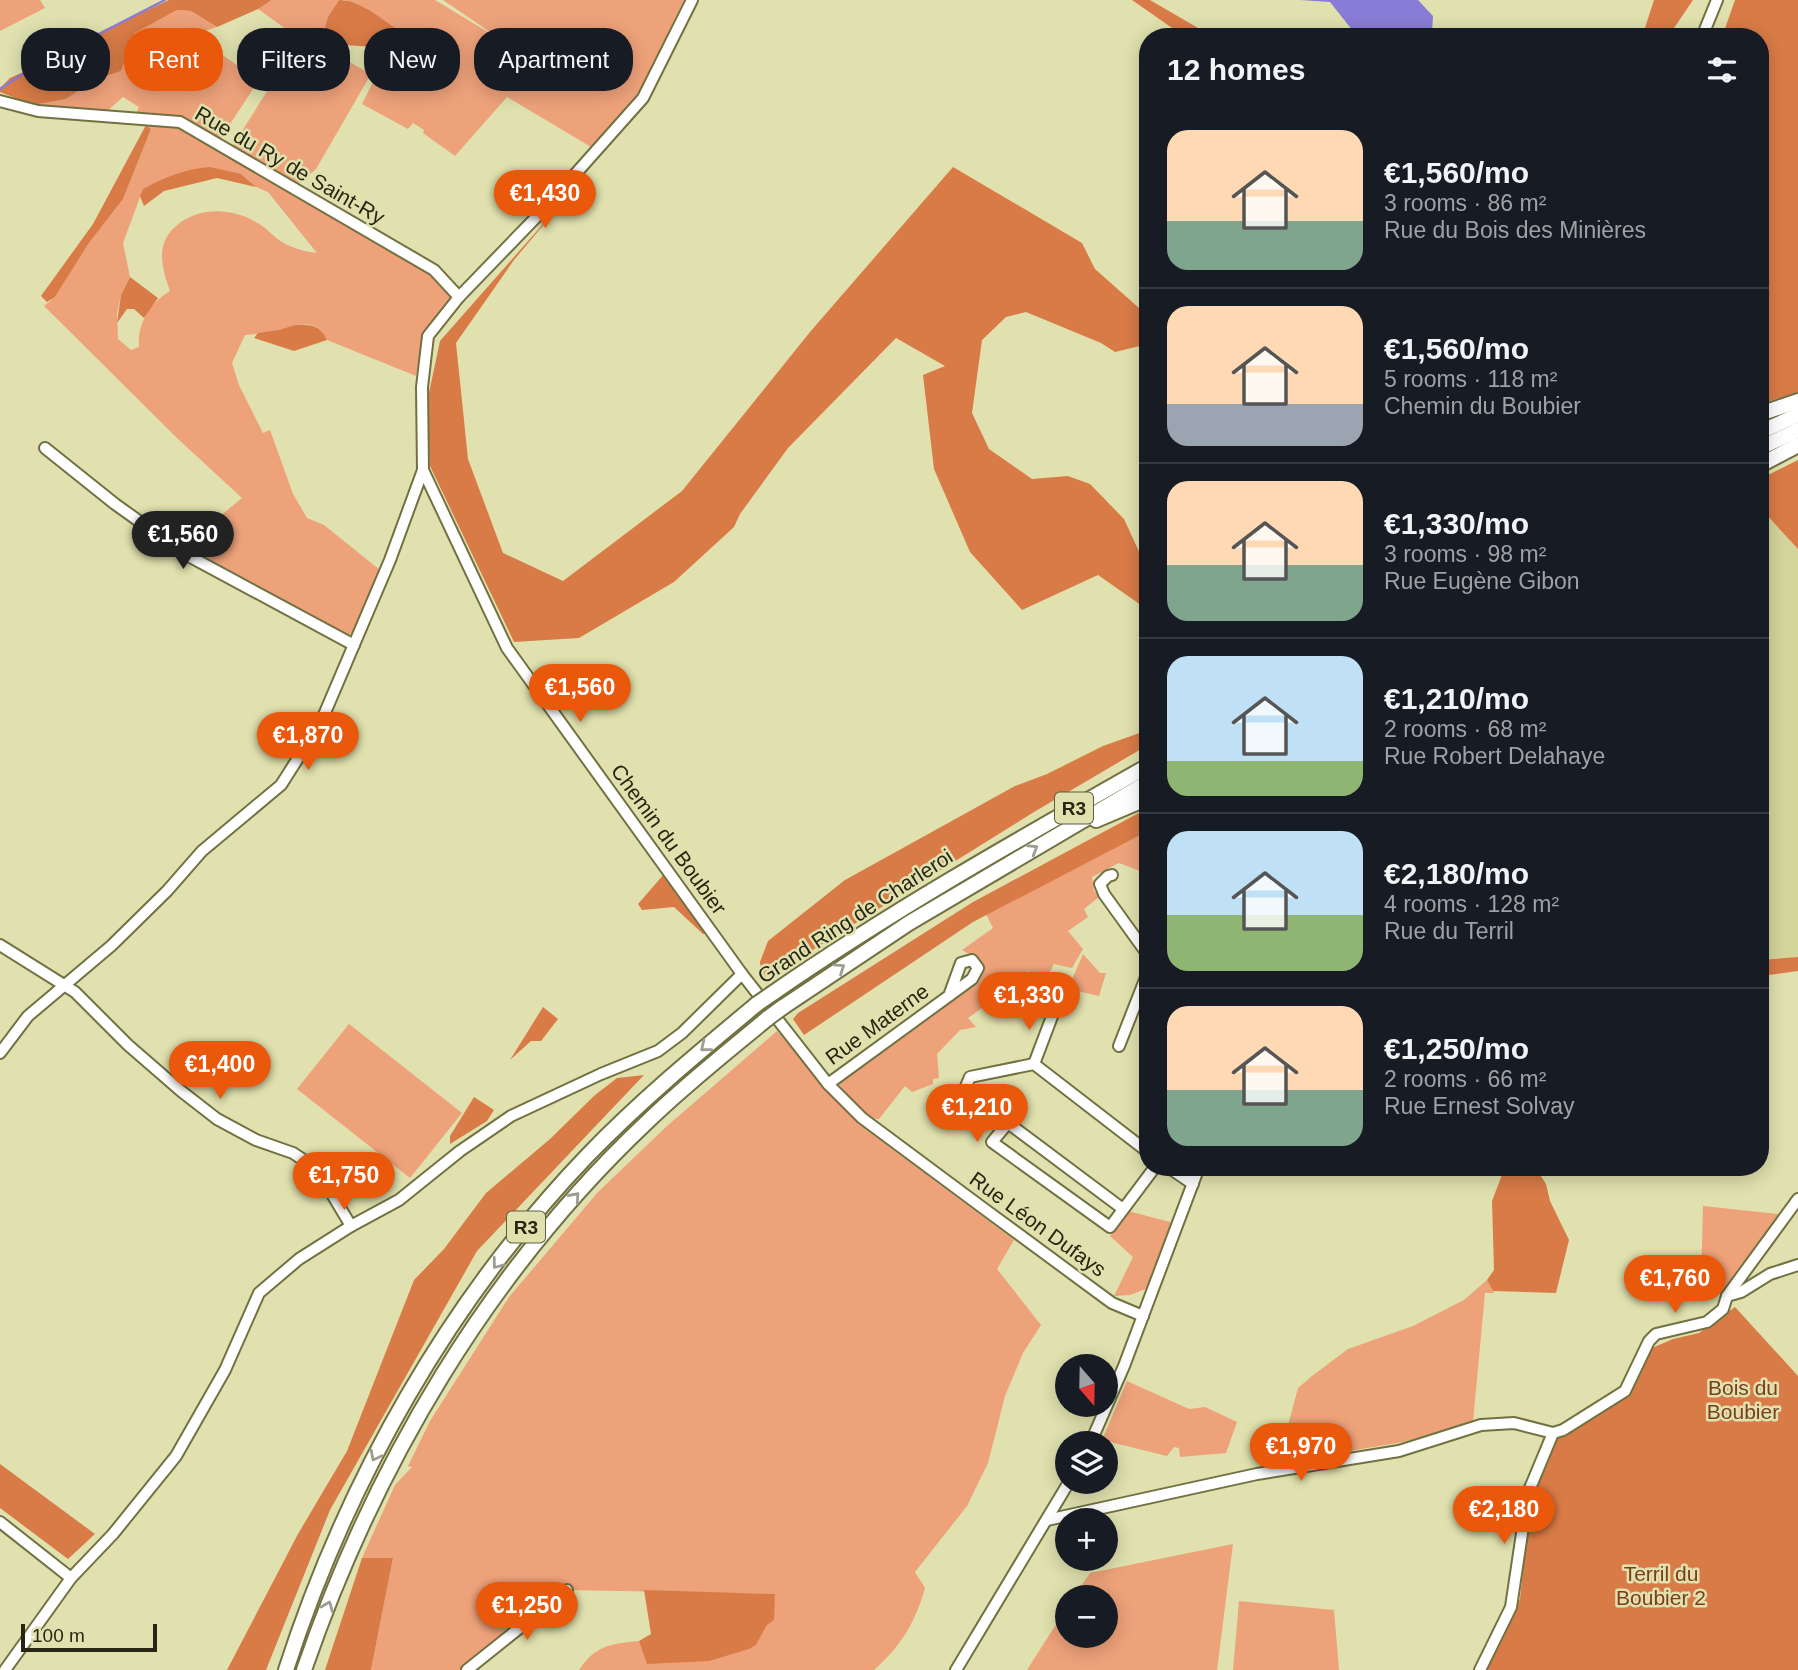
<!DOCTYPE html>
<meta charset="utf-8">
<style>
:root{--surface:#171b24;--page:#20242c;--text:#f1f3f6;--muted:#9ea1a6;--line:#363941;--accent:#ea580c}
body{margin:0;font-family:Helvetica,sans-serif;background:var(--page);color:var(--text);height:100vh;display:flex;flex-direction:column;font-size:26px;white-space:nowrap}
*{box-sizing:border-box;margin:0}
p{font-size:23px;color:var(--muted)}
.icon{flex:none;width:38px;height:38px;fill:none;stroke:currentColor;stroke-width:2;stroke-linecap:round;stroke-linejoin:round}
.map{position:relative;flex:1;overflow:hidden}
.details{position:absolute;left:1139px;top:28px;width:630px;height:1148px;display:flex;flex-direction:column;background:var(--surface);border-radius:28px;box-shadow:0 4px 18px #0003}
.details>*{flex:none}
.top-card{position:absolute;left:21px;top:28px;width:665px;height:63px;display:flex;gap:14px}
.needle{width:46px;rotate:160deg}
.fabs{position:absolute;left:1055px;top:1354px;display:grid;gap:14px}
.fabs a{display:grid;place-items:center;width:63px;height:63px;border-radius:50%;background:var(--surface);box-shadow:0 4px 18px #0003;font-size:35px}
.scale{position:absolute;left:21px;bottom:18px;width:136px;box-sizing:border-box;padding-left:7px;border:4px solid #262612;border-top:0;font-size:19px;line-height:24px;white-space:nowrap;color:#262612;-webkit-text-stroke:5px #e0e1ae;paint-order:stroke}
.price{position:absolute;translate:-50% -60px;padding:0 16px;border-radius:24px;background:var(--accent);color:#fff;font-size:23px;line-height:46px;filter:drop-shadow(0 2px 4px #0008)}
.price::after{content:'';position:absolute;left:50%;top:42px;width:21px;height:16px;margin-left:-10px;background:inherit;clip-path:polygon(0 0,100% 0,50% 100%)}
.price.active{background:#222;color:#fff}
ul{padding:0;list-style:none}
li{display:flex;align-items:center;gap:21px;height:175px;padding:0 28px}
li+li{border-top:2px solid var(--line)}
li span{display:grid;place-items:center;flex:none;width:196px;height:140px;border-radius:21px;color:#555}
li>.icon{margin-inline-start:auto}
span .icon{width:84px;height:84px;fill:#fffc;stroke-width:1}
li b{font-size:30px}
h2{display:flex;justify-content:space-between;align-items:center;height:84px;padding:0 28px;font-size:30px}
.chip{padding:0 24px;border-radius:28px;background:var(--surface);box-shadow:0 4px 18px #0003;font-size:24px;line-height:63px}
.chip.active{background:var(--accent);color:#fff}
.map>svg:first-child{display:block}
</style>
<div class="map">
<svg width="1798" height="1670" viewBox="0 0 1798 1670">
<rect width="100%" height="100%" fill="#e0e1ae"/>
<!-- built -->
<path fill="#d4d59b" d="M1760 509 1798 549V957L1761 960Z"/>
<!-- green -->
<g fill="#eea27a" fill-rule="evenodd">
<path d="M0 0H40L45 8 0 31Z"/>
<path d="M272 0H339C310 44 334 53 371 74L316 169 295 187 232 147 300 39 258 9Z"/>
<path d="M345 0H437H435L506 43 443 0H684L640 91 591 147 507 97 455 156 423 133 424 130 413 123 408 129 362 104 378 72V62L371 52 372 47 383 34 402 35 365 9Z"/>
<path d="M177 10 191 11 217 27 193 35 259 80 219 141 180 119 136 113 139 107 123 97 106 112 33 105 66 99 97 79 121 71 135 33Z"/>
<path d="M146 125 179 126 433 273 453 297 423 336 416 376 327 340C317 316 298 326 279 330 268 333 256 334 245 335L232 363 239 385 263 433 270 430 293 494 307 518 324 525 380 570 355 631 345 637 180 549 242 498 177 438 44 306 55 297 89 243 123 199 151 129ZM241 174 256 187 268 192 317 253C307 252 291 248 282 242 274 237 268 230 261 225 235 208 199 205 175 227 155 245 162 268 170 291 150 303 137 324 139 347L131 350 118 339 117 314 121 295 130 277 123 243 143 189Z"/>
<path d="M1148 831V874L1119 863 1092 877 1094 891 1099 897 1084 909 1088 917 1068 931 1083 949 1072 968 1054 964 1046 980 1028 971 1016 981 1001 1006 996 998 968 1018 976 1027 960 1030 937 1054 939 1078 933 1079V1084L912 1092 905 1086 879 1119 867 1118 839 1084 975 982 976 958 962 950 993 928 986 914Z"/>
<path d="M1083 954 1100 973H1106L1099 996 1068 989Z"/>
<path d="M349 1024 462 1113 410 1178 297 1089Z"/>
<path d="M777 1031 859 1124 1014 1240 997 1269 1041 1325 1023 1353 1005 1396 988 1463 967 1506 915 1572 925 1588C915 1623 901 1646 874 1670H579C596 1645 610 1644 639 1641L648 1664 756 1645 767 1625 775 1594 567 1590 462 1670H371L393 1558H362L395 1485 412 1467 408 1466 430 1421 509 1297 598 1192 667 1126Z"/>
<path d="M1703 1206 1786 1215 1730 1292 1701 1281Z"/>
<path d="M1128 1211 1174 1223 1146 1289 1130 1295 1114 1296 1133 1257 1110 1236Z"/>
<path d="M1487 1280 1494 1293H1485L1473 1422 1403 1442 1278 1463 1298 1388 1312 1376 1348 1349 1413 1326 1464 1300Z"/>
<path d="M1127 1381 1189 1409 1205 1407 1237 1422 1226 1453 1180 1457 1179 1448 1174 1447 1167 1456 1102 1440Z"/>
<path d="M1233 1544 1217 1670H1027L1067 1607 1068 1636H1106V1598H1073L1090 1573Z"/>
<path d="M1239 1601 1334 1610 1339 1670H1233Z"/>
</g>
<!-- forest -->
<g fill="#d97b47">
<path d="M169 0H272L258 9 217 27 191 11 177 10 135 33 121 71 97 79 66 99 33 105 0 92V88L10 78 57 57 102 31Z"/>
<path d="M339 0C362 0 386 23 405 35L383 34 374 47 345 45 324 32 328 17Z"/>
<path d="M1132 0H1150L1198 28 1208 37H1185Z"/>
<path d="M1654 0H1693L1668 37H1642Z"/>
<path d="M1735 0H1798V392L1761 404 1760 37H1722Z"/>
<path d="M146 125 151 129 123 199 89 243 55 297 47 302 41 296 93 224Z"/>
<path d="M210 167 241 174 256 187 217 178 164 191 144 206 140 196 143 189C165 177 185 169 210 167Z"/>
<path d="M953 167 1082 243 1095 269 1148 316V344L1115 352 1101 343 1026 312 1006 317 982 340 972 413 989 449 1032 479 1068 476 1090 484 1124 519 1142 558 1146 573H1148V610L1098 575 1022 610 970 552 934 469 923 375 945 366 896 338 788 448 740 514 734 527 674 582 579 638 514 642 430 466 427 402 440 341 566 198 514 260 456 343 468 459 503 553 563 581 682 491 810 332Z"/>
<path d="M130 277 158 298 144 318 134 309H127L117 323 121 295Z"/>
<path d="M295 325C311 325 320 324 327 340L294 351 254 338 258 333 279 330Z"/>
<path d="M1798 460V549L1761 509 1760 479Z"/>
<path d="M1148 730V745L1034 812 766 979 762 977 760 962 768 941 845 880 1015 786 1047 774 1103 746Z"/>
<path d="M1148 808V831L973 922 804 1035 793 1019 798 1013 973 902Z"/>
<path d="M665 873 708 931 703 934 674 907 642 910 638 904Z"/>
<path d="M1798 957V971L1761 976V960Z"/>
<path d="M543 1007 558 1019 541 1041H531L510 1060Z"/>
<path d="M644 1075 477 1251 330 1510 266 1670H227L298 1534 347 1451 414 1280 444 1249 486 1193 550 1139 595 1095 617 1078Z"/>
<path d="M474 1097 494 1110 487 1121 450 1144V1136Z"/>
<path d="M1505 1167H1535L1546 1184 1550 1201 1569 1240 1556 1293 1493 1291 1487 1280 1494 1270 1492 1201Z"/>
<path d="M1735 1307 1798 1376V1670H1485L1520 1599 1531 1496 1558 1437 1636 1383 1652 1348 1673 1339 1699 1333Z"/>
<path d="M0 1464 95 1534 68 1559 0 1508Z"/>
<path d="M362 1558H393L371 1670H325Z"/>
<path d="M644 1590 775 1594 774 1620 767 1625 756 1645 749 1649 709 1661 647 1664 639 1641 651 1634Z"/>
</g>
<!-- water -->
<path fill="#897cd7" d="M1300 0H1418L1433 16 1432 33 1426 37H1361L1353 31 1330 2Z"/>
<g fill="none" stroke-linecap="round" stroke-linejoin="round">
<!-- stream -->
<path stroke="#897cd7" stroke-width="2.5" d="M0 89 27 71 165 0"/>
<defs>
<g id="minor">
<path d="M1702 37 1717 0"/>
<path d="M0 101 38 111 180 122 434 270 459 297"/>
<path d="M45 448 115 504 185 554 354 645"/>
<path d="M423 470 507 648 742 974 828 1084 862 1118 983 1208 1112 1303 1143 1316"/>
<path d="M1112 875 1108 876 1100 884 1104 894 1148 955"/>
<path d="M0 945 75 992 128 1045 181 1091 217 1119 256 1140 293 1153 317 1169 351 1226"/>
<path d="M1119 1046 1148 972"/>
<path d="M0 1053 28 1016 111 946 167 891 202 851 281 785 321 722 390 560 423 470 422 387 428 336 459 297 546 207 643 98 692 0"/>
<path d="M1034 1064 1059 998 1049 992"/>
<path d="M828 1084 839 1076 972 979 978 968 972 960 961 963 949 996"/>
<path d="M964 1091 970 1077 1034 1064 1148 1152"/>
<path d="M1168 1167 1193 1184"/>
<path d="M1123 1209 1008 1123 992 1142 1110 1227 1155 1167"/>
<path d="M1727 1296 1741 1292 1770 1274 1798 1265"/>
<path d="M1090 1444 1124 1366 1199 1167"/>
<path d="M1047 1520 1257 1474 1399 1451 1481 1425 1514 1423 1553 1433 1563 1430 1625 1391 1649 1341 1656 1334 1707 1322 1723 1309 1727 1296 1798 1199"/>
<path d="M0 1522 71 1578"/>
<path d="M5 1670 71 1578 113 1534 176 1456 225 1370 259 1293 299 1259 351 1226 399 1200 460 1151 511 1116 601 1074 658 1051 682 1033 742 974"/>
<path d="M467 1670 567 1590"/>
<path d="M956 1670 1069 1482"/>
<path d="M1480 1670 1511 1607 1528 1493 1553 1433"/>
</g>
<g id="highway">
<path d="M1760 414 1798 401"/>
<path d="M1760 432 1798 415"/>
<path d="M1760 448 1798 430"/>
<path d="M1760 465 1798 445"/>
<path d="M1096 820 1148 798"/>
<path d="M773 993C893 910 1021 838 1148 766"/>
<path d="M783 1007 909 923 1148 782"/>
<path d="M286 1670C347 1481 449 1300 587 1156 640 1101 698 1053 757 1004"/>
<path d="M304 1670C375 1464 488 1272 647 1122 685 1085 727 1052 768 1018"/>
</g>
</defs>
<!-- minor casing -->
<use href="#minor" stroke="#717142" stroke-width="14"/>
<!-- highway casing -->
<use href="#highway" stroke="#717142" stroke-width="18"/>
<!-- minor -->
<use href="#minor" stroke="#fff" stroke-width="10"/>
<!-- highway -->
<use href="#highway" stroke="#fff" stroke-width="14"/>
<defs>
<g id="highway-bridge">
<path d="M757 1004 773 993"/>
<path d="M768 1018 783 1007"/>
</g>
</defs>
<!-- highway-bridge casing -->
<use href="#highway-bridge" stroke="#717142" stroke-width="18" stroke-linecap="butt"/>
<!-- highway-bridge -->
<use href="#highway-bridge" stroke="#fff" stroke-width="14"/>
</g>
<!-- one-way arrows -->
<defs><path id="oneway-chevron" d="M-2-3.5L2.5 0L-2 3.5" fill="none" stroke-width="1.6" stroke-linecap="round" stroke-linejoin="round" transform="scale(1.75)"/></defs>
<g stroke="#9d9d94">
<use href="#oneway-chevron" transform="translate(1033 849) rotate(-31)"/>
<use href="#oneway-chevron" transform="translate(840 968) rotate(-34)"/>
<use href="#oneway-chevron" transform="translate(705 1047) rotate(141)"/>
<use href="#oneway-chevron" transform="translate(575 1197) rotate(-48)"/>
<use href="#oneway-chevron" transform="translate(497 1264) rotate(127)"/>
<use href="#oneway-chevron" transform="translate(375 1456) rotate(117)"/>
<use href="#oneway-chevron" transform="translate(328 1606) rotate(-68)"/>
</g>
<g text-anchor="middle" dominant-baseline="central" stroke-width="5" stroke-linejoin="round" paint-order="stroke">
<!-- shield labels -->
<g fill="#e0e1ae" stroke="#5e5e41" stroke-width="2">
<rect x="1055" y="792.5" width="38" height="31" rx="5"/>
<rect x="507" y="1211.5" width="38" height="31" rx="5"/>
</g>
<g font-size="19" font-weight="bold" fill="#262612">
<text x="1074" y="808">R3</text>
<text x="526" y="1227">R3</text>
</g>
<!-- street labels -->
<g font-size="21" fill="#262612" stroke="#e0e1ae">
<text transform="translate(290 165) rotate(30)">Rue du Ry de Saint-Ry</text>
<text transform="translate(669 839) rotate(54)">Chemin du Boubier</text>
<text transform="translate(855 916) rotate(-33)">Grand Ring de Charleroi</text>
<text transform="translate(877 1024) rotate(-36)">Rue Materne</text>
<text transform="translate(1038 1224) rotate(36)">Rue Léon Dufays</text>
</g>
<!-- park labels -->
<g font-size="21" fill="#7b3e19" stroke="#e0e1ae">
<text x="1743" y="1387">Bois du<tspan x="1743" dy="24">Boubier</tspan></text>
<text x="1661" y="1573">Terril du<tspan x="1661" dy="24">Boubier 2</tspan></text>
</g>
</g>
</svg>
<div class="fabs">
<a><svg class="needle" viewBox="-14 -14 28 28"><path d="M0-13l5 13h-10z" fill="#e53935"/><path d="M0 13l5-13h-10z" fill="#9ea1a6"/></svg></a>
<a><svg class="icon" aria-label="layers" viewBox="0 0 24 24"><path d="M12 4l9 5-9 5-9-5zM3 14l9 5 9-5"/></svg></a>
<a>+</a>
<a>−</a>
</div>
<div class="scale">100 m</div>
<b class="price" style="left:545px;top:230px">€1,430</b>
<b class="price active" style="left:183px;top:571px">€1,560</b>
<b class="price" style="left:580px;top:724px">€1,560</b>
<b class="price" style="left:308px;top:772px">€1,870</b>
<b class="price" style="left:1029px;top:1032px">€1,330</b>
<b class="price" style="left:220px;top:1101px">€1,400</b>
<b class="price" style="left:977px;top:1144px">€1,210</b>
<b class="price" style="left:344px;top:1212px">€1,750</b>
<b class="price" style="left:1675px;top:1315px">€1,760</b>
<b class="price" style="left:1301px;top:1483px">€1,970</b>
<b class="price" style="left:1504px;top:1546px">€2,180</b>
<b class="price" style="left:527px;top:1642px">€1,250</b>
<div class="top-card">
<a class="chip">Buy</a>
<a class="chip active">Rent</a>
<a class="chip">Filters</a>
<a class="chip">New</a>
<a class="chip">Apartment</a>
</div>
<section class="details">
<h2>12 homes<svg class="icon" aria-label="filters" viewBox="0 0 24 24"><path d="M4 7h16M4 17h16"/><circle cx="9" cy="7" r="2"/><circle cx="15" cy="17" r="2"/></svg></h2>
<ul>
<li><span style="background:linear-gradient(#ffd9b3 65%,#7fa58c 0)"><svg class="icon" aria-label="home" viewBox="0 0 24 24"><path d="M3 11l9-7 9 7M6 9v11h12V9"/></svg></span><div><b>€1,560/mo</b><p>3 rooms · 86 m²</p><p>Rue du Bois des Minières</p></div></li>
<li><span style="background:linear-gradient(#ffd9b3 70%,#9aa5b1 0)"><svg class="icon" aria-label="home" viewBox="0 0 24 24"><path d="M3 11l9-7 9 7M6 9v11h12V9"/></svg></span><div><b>€1,560/mo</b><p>5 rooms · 118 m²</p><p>Chemin du Boubier</p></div></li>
<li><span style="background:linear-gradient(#ffd9b3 60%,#7fa58c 0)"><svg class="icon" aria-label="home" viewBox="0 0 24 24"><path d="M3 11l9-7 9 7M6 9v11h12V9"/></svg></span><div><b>€1,330/mo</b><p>3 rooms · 98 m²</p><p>Rue Eugène Gibon</p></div></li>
<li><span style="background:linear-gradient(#bfe0f5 75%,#8fb573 0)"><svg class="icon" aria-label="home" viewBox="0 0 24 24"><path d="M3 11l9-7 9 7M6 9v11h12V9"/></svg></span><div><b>€1,210/mo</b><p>2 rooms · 68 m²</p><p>Rue Robert Delahaye</p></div></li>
<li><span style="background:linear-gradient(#bfe0f5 60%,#8fb573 0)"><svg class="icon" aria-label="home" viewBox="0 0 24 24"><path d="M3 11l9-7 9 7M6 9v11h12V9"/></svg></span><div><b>€2,180/mo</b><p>4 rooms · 128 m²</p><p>Rue du Terril</p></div></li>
<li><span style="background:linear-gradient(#ffd9b3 60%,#7fa58c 0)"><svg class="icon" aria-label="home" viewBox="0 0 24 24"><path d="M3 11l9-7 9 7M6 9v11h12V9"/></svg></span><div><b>€1,250/mo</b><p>2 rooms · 66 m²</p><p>Rue Ernest Solvay</p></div></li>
</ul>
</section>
</div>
